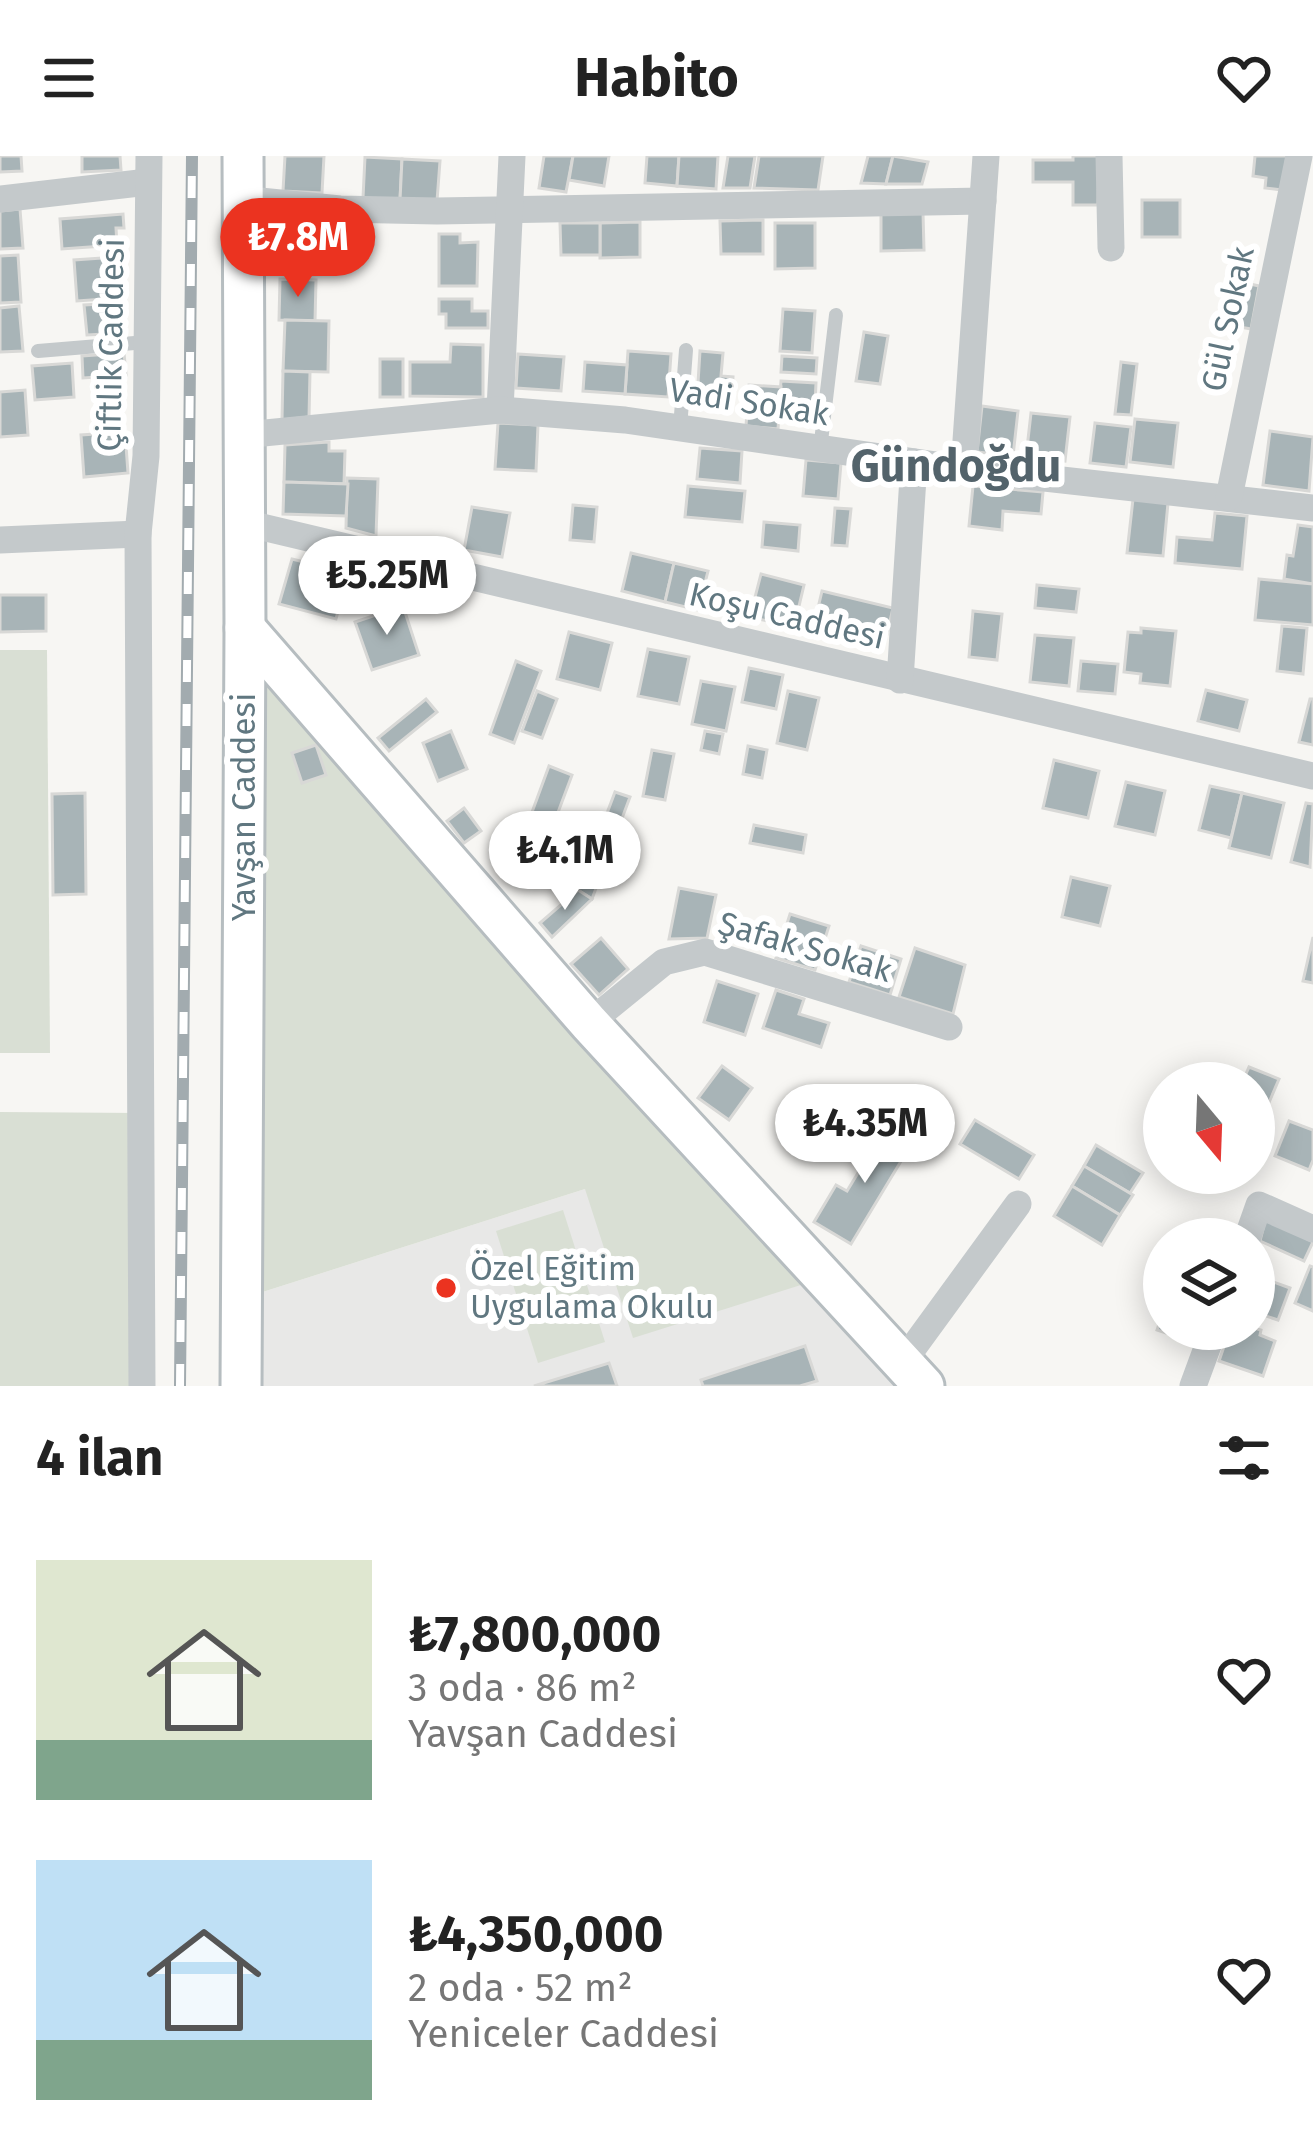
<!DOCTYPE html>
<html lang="tr">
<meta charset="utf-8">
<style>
:root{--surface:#fff;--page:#f2f2f2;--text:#222;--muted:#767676;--accent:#eb3320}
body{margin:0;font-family:"Fira Sans",sans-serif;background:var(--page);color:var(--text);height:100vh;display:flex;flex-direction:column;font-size:45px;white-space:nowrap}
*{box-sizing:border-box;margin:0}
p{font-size:39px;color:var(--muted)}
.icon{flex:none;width:66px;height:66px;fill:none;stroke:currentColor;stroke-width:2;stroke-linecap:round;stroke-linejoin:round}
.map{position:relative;height:1230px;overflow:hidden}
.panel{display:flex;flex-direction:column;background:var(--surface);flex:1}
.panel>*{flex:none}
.needle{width:78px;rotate:161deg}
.buttons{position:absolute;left:1143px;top:906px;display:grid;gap:24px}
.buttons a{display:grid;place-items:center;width:132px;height:132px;border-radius:50%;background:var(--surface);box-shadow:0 6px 30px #0003;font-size:60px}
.price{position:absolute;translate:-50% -102px;padding:0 27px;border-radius:42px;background:#fff;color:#222;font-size:39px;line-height:78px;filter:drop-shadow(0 3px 6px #0008)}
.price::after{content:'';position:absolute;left:50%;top:72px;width:36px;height:27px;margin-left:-18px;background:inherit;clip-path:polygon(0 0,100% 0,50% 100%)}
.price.on{background:var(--accent);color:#fff}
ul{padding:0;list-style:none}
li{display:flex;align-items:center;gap:36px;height:300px;padding:0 36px}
li span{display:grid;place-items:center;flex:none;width:336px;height:240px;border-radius:0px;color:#555}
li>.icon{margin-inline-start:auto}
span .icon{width:144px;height:144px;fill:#fffc;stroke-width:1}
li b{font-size:51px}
h2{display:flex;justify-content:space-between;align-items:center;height:144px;padding:0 36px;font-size:51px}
header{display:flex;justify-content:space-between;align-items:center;height:156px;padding:0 36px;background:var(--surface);font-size:54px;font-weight:700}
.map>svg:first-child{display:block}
</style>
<header><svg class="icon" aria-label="menu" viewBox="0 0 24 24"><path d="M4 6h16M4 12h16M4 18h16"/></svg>Habito<svg class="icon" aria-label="heart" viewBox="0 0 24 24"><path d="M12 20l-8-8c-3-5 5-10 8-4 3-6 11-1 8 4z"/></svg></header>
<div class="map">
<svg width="1313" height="1230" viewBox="0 0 1313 1230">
<rect width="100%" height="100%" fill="#f7f6f3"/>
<!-- built -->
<path fill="#e8e8e7" d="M585 1033 823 1122 924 1230H241V1143Z"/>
<!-- green -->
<g fill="#d9dfd4">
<path d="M245 472 823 1122 633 1182 585 1033 241 1143Z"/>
<path d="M0 494H47L50 897H0Z"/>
<path d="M0 956 141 957 142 1230H0Z"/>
<path d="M563 1054 605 1186 538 1207 496 1075Z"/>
</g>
<!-- building -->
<g fill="#a8b4b7" stroke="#d8d8d6" stroke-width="3">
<path d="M0 0H21L22 15 0 16Z"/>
<path d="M82 0H120L121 14 82 16Z"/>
<path d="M285 0H324L322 37 283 35Z"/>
<path d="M544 0H573L566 36 539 32Z"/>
<path d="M573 0H609L604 30 569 24Z"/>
<path d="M647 0H679L677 30 645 27Z"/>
<path d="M679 0H718L716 33 677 30Z"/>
<path d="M728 0H755L750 32H723Z"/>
<path d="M759 0H823L818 34 754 32Z"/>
<path d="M868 0H893L886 28 861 27Z"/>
<path d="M893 0 928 6 922 28H886Z"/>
<path d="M1073 0H1099L1098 49H1073V26H1033V4H1073Z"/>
<path d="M1255 0H1287L1282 34 1265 32 1266 22 1253 20Z"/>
<path d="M365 1 402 3 400 44 363 42Z"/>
<path d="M402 3 440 5 437 45 400 44Z"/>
<rect x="1142" y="44" width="38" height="37"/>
<path d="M20 53 23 92 0 93V55Z"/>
<path d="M881 57H923L924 94 881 95Z"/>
<path d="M123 58 124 72H116L117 89 62 93 60 63Z"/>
<path d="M284 59 312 61 310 100 282 99Z"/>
<path d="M312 61 340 62 338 88 311 86Z"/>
<path d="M763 64V98H721L720 65Z"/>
<path d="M640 66V101L600 102V67Z"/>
<path d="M560 67H600V99H561Z"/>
<path d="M775 67H815V112L775 113Z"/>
<path d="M439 78H460V87L478 86 477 130H439Z"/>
<path d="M18 99 21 146 0 147V100Z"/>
<path d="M116 101 119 142 77 145 74 104Z"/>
<path d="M280 123 316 124 315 165 279 164Z"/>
<path d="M1227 123 1259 130 1251 173 1218 167Z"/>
<path d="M439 143H472V155H488V172H446V158H439Z"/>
<path d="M121 147 123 177 87 179 84 149Z"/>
<path d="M19 150 23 195 0 196V152Z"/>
<path d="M783 153 815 155 812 197 780 195Z"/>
<path d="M285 164 329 165 328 216 283 215Z"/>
<path d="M864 176 888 180 880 228 856 225Z"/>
<path d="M451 188 483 189V241L410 240V206H450Z"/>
<path d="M628 195 671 198 668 241 625 238Z"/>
<path d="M700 195 723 197 721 220 733 221 732 245 697 243Z"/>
<path d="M124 197 126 219 83 222 82 200Z"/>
<path d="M518 198 564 201 561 235 516 232Z"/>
<path d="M782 200 817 202 816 218 781 216Z"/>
<rect x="380" y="203" width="23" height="38"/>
<path d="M585 206 627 209 625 238 583 235Z"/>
<path d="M1121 206 1137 208 1131 259 1115 258Z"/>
<path d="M72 207 74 241 35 244 32 210Z"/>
<path d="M283 215 310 216 309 261 282 264Z"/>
<path d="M781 225 816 227 814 269 778 266Z"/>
<path d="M749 229 781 231 778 273 746 270Z"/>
<path d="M25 234 28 279 0 281V236Z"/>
<path d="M982 250 1018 255 1013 300 977 296Z"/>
<path d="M1031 257 1070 261 1065 305 1026 301Z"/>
<path d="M1135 263 1178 267 1173 311 1130 306Z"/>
<path d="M498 267 538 269 536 315 495 313Z"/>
<path d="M1095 267 1131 271 1126 311 1090 307Z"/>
<path d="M1270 275 1313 281 1309 335 1263 329Z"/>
<path d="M125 276 128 317 84 321 81 279Z"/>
<path d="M329 286V295H345L344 328 284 326 285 289Z"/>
<path d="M700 292 742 295 740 327 697 323Z"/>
<path d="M806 304 841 307 838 343 803 340Z"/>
<path d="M347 322 378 323 376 380 346 372Z"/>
<path d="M284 326 348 328 346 360 283 358Z"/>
<path d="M688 330 745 335 742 366 685 361Z"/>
<path d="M973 330 1043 336 1041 358 1003 355 1002 374 969 370Z"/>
<path d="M1133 343 1168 347 1163 400 1127 397Z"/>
<path d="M573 349 597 351 594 386 570 384Z"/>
<path d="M472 351 510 357 502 401 464 394Z"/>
<path d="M835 352 851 353 847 390 832 389Z"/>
<path d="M1215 357 1247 360 1242 413 1175 407 1177 381 1212 384Z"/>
<path d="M764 366 800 369 798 395 762 391Z"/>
<path d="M1298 369 1313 371V428L1284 423 1287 399 1293 400Z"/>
<path d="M631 397 674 407 665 446 622 435Z"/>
<path d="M292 403 348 417 336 463 279 448Z"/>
<path d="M674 407 708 415 698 454 665 446Z"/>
<path d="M761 418 804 429 794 471 750 461Z"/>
<path d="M1259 423 1313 428V469L1255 464Z"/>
<path d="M1037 429 1079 433 1076 456 1035 452Z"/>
<path d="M822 435 893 452 887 478 874 475 871 487 813 473Z"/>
<path d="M0 439H46V475L0 476Z"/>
<path d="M403 450 419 499 372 514 355 466Z"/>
<path d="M973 455 1002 458 997 504 969 501Z"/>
<path d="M1282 470 1307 472 1303 518 1277 515Z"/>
<path d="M1141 472 1176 475 1170 530 1140 527 1141 518 1124 516 1128 476 1141 477Z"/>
<path d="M569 476 612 487 600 534 557 523Z"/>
<path d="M1035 479 1074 482 1069 530 1030 526Z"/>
<path d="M648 493 689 501 679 548 638 540Z"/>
<path d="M516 505 541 515 514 587 490 578Z"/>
<path d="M1081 505 1118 508 1115 538 1078 535Z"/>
<path d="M749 512 783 519 776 553 742 546Z"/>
<path d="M701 525 735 531 726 575 692 568Z"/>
<path d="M1206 534 1247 544 1239 575 1198 565Z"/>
<path d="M537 535 557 543 542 582 522 575Z"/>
<path d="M788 535 819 542 807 594 777 587Z"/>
<path d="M426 543 437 556 389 595 378 582Z"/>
<path d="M1310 543H1313V589L1299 586Z"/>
<path d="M451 575 467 613 438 625 423 587Z"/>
<path d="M705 575 723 578 719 598 701 594Z"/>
<path d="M316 589 326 619 302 627 292 597Z"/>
<path d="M748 590 767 594 762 622 743 618Z"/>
<path d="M652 594 674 598 665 644 643 640Z"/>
<path d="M1054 604 1099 615 1088 662 1043 652Z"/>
<path d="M549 610 572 619 551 675 528 667Z"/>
<path d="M1126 626 1165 635 1155 679 1115 670Z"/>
<path d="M1210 630 1242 637 1231 682 1199 674Z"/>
<path d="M615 636 630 641 592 743 578 734Z"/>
<path d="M85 637 86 738 53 739 52 638Z"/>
<path d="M1242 637 1284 647 1271 702 1229 692Z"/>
<path d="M1306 647 1313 648 1310 711 1291 706Z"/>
<path d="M464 652 481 675 464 687 447 665Z"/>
<path d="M754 669 806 679 803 697 750 687Z"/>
<path d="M1071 721 1110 730 1100 770 1062 761Z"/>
<path d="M679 732 716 739 707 782 669 783Z"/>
<path d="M578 734 592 743 552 781 540 767Z"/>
<path d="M790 758 829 770 815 814 776 802Z"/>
<path d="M1313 781V827L1303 825Z"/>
<path d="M601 782 628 813 599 839 571 808Z"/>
<path d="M861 790 901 803 890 839 849 826Z"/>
<path d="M915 792 965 809 953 858 899 841Z"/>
<path d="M717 825 758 838 745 879 704 866Z"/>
<path d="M776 834 804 843 799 858 829 867 821 891 763 872Z"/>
<path d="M722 910 752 932 729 964 698 942Z"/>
<path d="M1249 911 1279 923 1265 956 1256 952 1254 957V927H1242Z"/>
<path d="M975 964 1034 999 1019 1023 960 988Z"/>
<path d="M1289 965 1313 974V1004L1309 1014 1275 1000Z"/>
<path d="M889 966 915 982 851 1088 814 1066 836 1029 847 1035Z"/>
<path d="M1096 989 1143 1017 1130 1037 1084 1010Z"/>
<path d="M1084 1010 1133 1039 1120 1059 1072 1030Z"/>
<path d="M1072 1030 1120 1059 1102 1089 1054 1060Z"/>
<path d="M1266 1061 1313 1086 1304 1105 1260 1085Z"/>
<path d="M1310 1110 1313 1111V1155L1295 1147Z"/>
<path d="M1254 1119 1290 1132 1278 1164 1254 1156Z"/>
<path d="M1163 1156 1164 1173H1202L1197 1187 1157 1174Z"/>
<path d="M1254 1172 1261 1174 1260 1179 1275 1185 1263 1220 1219 1205 1230 1173Z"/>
<path d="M805 1190 817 1225 800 1230H703L701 1224Z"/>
<path d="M609 1207 617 1230H534Z"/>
</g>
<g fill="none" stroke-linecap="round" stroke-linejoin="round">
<defs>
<g id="secondary">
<path d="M245 472 589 867 924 1230"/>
<path d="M241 1230 245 472 243 0"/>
</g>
</defs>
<!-- secondary casing -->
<use href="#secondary" stroke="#b6bdc0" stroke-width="45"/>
<!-- lane -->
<g stroke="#c4c9cb" stroke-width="14">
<path d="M38 195 147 186"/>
<path d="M680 272 686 194"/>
<path d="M820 294 836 159"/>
</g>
<!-- street -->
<g stroke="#c4c9cb" stroke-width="27">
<path d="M1109 0 1111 92"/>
<path d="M0 43 148 26"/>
<path d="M242 43 340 53 437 55 983 45"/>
<path d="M500 254 512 0"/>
<path d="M244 279 500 254 625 264 964 313 1313 352"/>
<path d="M964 313 986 0"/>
<path d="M1229 341 1299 0"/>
<path d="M245 367 1313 620"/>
<path d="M0 384 138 378"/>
<path d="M900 524 914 306"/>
<path d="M589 867 664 806 705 796 949 871"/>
<path d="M1247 1083 1259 1049 1313 1073"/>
<path d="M902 1207 1018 1048"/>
<path d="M142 1230 138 378 146 300 149 0"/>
<path d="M1193 1230 1214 1173"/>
</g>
<!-- secondary -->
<use href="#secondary" stroke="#fff" stroke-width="39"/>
<defs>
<path id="rail" d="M180 1230 192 0"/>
</defs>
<!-- rail casing -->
<use href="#rail" stroke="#a2abaf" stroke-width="12"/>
<!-- rail -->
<use href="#rail" stroke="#fff" stroke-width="8" stroke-dasharray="22" stroke-linecap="butt"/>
</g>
<!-- markers -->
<circle fill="#eb3320" stroke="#fff" stroke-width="4.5" cx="446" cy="1132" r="12"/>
<g text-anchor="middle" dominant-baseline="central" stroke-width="12" stroke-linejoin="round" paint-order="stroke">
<!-- street labels -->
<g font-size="33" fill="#607780" stroke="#fff">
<text transform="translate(1228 163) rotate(-78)">Gül Sokak</text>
<text transform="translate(111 189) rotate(-89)">Çiftlik Caddesi</text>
<text transform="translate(749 246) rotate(9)">Vadi Sokak</text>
<text transform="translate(787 460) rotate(13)">Koşu Caddesi</text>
<text transform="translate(244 651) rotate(-90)">Yavşan Caddesi</text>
<text transform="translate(805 791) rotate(16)">Şafak Sokak</text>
</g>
<!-- poi labels -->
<g font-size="33" fill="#607780" stroke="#fff" text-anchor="start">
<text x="470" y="1113">Özel Eğitim<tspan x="470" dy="38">Uygulama Okulu</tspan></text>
</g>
<!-- district labels -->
<g font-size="45" font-weight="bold" fill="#53636b" stroke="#fff">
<text x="956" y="310">Gündoğdu</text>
</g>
</g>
</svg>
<div class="buttons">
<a><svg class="needle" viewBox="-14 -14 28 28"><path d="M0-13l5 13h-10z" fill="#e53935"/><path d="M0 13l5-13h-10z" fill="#767676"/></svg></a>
<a><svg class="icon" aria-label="layers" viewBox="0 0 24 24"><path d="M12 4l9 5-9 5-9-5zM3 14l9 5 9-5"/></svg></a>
</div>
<b class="price on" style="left:298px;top:144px">₺7.8M</b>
<b class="price" style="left:387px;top:482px">₺5.25M</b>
<b class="price" style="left:565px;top:757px">₺4.1M</b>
<b class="price" style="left:865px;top:1030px">₺4.35M</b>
</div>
<section class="panel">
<h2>4 ilan<svg class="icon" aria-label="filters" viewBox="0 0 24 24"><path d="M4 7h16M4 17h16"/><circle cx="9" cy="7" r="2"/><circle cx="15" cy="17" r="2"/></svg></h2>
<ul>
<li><span style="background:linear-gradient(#dfe7d0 75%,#7fa58c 0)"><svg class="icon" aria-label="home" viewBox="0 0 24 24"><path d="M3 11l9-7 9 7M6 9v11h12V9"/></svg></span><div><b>₺7,800,000</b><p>3 oda · 86 m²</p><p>Yavşan Caddesi</p></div><svg class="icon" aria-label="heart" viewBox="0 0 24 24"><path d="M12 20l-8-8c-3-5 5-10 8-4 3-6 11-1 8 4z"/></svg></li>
<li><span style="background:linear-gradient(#bfe0f5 75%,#7fa58c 0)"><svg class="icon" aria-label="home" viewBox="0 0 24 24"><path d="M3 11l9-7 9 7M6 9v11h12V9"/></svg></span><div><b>₺4,350,000</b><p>2 oda · 52 m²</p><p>Yeniceler Caddesi</p></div><svg class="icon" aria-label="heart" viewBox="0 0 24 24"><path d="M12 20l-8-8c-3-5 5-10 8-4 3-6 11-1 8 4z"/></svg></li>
</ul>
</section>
